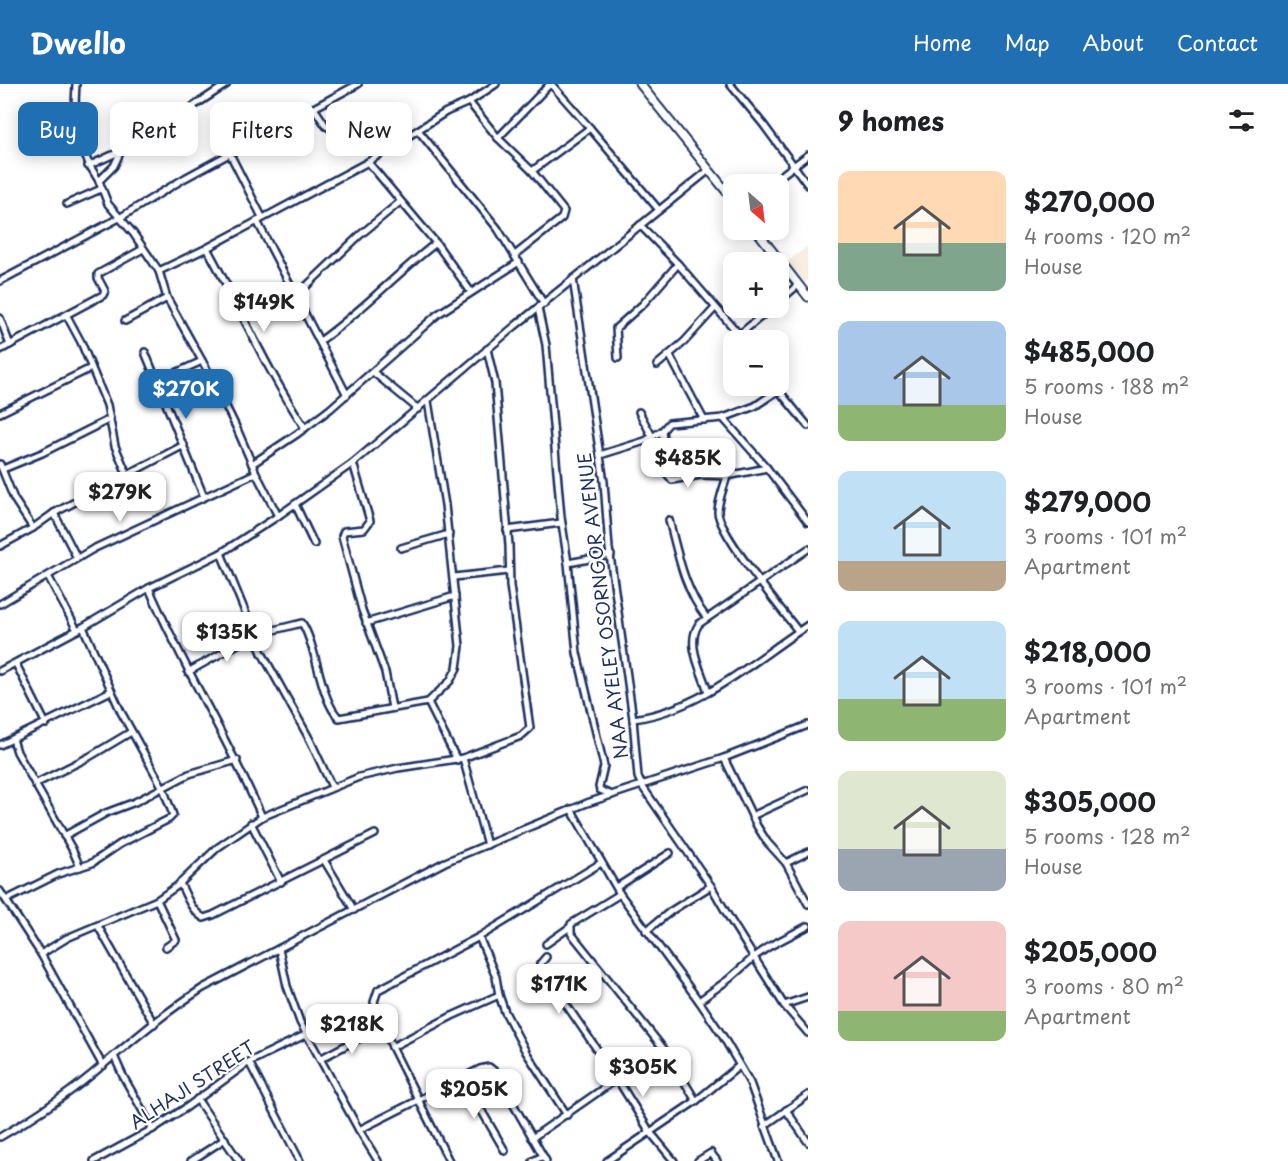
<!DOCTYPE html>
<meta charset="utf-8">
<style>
:root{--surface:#fff;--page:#f2f2f2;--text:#202124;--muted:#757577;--accent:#1f6fb2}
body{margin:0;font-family:"Playpen Sans",sans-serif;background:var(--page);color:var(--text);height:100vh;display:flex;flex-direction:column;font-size:22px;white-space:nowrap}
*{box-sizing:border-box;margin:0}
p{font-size:20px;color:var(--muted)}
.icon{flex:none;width:33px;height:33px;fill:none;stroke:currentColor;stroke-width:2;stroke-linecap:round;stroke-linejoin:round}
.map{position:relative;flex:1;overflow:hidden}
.sheet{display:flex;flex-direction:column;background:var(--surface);width:480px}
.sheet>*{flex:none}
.banner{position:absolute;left:18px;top:18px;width:570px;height:54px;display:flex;gap:12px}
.needle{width:39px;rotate:152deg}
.controls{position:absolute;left:723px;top:90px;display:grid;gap:12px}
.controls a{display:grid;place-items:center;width:66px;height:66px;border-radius:12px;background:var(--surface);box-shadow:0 3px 15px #0003;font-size:30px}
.price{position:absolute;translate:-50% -51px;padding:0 14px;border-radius:12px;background:#fff;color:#222;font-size:20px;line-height:39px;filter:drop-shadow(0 2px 3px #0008)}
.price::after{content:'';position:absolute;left:50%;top:36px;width:18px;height:14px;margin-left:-9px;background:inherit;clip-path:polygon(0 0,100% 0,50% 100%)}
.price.on{background:var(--accent);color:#fff}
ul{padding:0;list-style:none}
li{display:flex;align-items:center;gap:18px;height:150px;padding:0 30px}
li span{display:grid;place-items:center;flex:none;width:168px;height:120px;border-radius:12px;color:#555}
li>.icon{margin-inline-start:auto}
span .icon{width:72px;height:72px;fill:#fffc;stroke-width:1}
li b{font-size:26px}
h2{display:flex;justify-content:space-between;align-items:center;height:72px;padding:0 30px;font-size:26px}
.pill{padding:0 21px;border-radius:12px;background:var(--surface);box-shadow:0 3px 15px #0003;font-size:21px;line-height:54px}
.pill.on{background:var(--accent);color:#fff}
header{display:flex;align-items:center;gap:36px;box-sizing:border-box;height:84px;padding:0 30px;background:var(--accent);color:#fff}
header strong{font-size:28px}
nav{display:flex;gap:33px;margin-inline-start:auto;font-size:21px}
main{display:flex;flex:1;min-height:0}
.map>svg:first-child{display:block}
</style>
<header>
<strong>Dwello</strong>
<nav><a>Home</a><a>Map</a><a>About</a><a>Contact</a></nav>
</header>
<main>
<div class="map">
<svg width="808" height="1077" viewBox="0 0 808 1077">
<rect width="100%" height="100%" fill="#fff"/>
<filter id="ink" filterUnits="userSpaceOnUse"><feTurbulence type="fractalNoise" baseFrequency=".0167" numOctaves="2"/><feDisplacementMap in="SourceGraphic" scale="12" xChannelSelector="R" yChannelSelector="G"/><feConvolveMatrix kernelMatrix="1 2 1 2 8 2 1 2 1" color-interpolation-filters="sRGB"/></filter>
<g filter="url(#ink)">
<!-- built -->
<path fill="#f8eee1" d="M808 162V196L805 199 787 178Z"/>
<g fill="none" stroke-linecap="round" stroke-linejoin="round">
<defs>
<g id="minor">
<path d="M76 0C73 40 77 63 99 97"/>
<path d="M227 0 135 61 121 67 114 82 99 97 108 120 133 149 159 187 167 214 215 300 237 345 256 389 278 432"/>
<path d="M551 0 590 44 659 126"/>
<path d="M730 0 763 40 808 101"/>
<path d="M469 18 498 54 532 87 564 127 562 134 515 171"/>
<path d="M314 24 326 42 346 52"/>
<path d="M418 46 498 145 544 220"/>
<path d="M498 54 550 0"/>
<path d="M230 70 262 133"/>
<path d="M368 78 436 159 471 208"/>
<path d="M88 82 121 67"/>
<path d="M532 87 590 44"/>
<path d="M770 100 808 71"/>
<path d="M67 120 101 105"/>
<path d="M257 137 347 311"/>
<path d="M640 141 678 180 744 256"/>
<path d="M207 164C240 224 267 287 305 344"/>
<path d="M159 187 207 164 368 78 446 28 469 18 496 0"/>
<path d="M573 195 604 398 609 464 633 635 638 693 642 702 711 802 730 835 784 921 808 949"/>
<path d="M0 197 121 133 185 94 358 0"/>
<path d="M297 211 360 151 400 118"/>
<path d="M778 218 798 201"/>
<path d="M538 224 546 261 561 433 568 479 577 569 604 682 599 703 600 706 612 711"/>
<path d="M67 232 81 258 107 321 115 362 127 390"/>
<path d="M0 234 10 261"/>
<path d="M125 237 167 214"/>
<path d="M739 251 771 224"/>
<path d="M320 257C361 228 396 190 436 159"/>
<path d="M0 266 103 211 105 207 98 194V190L143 165"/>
<path d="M145 268 204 413"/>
<path d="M670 272 704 336"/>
<path d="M618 274 616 244 643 220 678 180"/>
<path d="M657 281 684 258 715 224"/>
<path d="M373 288 418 325"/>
<path d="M158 297 202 277"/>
<path d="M775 302 808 342"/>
<path d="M639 328 653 354"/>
<path d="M0 329 91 284"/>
<path d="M723 334 767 384 808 438"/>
<path d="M662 347 668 391 672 396 701 391 727 392 767 384"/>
<path d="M600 371 645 357 662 347 669 339 723 334 755 322 779 306"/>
<path d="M353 379 370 437 364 445 344 447 342 452 362 526 385 588 392 624"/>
<path d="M0 380 14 415 33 444"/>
<path d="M252 380 297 350 330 325 438 230 519 178"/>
<path d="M3 385 42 369 110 335"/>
<path d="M727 392C724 403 718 417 718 428 719 450 782 526 798 547"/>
<path d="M295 420 314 460"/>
<path d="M54 429 77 474"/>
<path d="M669 436C678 470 684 505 706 533"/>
<path d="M507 446 561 439"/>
<path d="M0 462 33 444 54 429 184 361"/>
<path d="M401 464 449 450"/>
<path d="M221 469 262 569 310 656 332 703"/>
<path d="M568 479 611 471"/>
<path d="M48 492 77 546"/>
<path d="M454 493 509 487"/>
<path d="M149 504C183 583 228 655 262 733"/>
<path d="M0 520 93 465 256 389"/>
<path d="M366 539 455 512"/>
<path d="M16 580 46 640"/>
<path d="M0 587 83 543 149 504 221 469 278 432 353 379 515 242 709 86"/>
<path d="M188 588 254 551 302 539C317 562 320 616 339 634L428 618 450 597 457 584 460 562 445 421 428 317"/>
<path d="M708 608C702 587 685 560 699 540L808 465"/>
<path d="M428 618 457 676"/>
<path d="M633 635C701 626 753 577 808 541"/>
<path d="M13 655 17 668 72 765 80 783"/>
<path d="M0 661 111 607"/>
<path d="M463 674 487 761"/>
<path d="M724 674 757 742 767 758 786 779 808 820"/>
<path d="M35 700 89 673 131 648"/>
<path d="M571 725 620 810 699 917 722 951 750 999 778 1077"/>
<path d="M752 732 808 706"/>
<path d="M251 739 281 798"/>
<path d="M64 752 106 729 135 718 189 690 237 676"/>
<path d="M324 776 354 826"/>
<path d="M786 779 808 768"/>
<path d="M180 799C186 811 191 827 204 834L213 831 375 750"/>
<path d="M617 803 670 769"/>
<path d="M0 807 41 870 103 982"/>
<path d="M620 810 571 840V849L667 969 696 1017"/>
<path d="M6 816 58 790 92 779 120 760 169 735 173 731 163 704 121 628 83 543"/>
<path d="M157 816 176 856 166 863"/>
<path d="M98 842 154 940"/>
<path d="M646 847 671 827 711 802"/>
<path d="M479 853 496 893 499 911 505 928 526 968 567 1031"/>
<path d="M546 860 570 843"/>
<path d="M279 865 287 902 300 938 359 1046 378 1077"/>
<path d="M41 870 67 854 157 816 177 802 217 764 262 733 359 693 398 684 463 674 521 652 530 644 510 502 509 461 495 299 487 265"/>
<path d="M699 917 729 895 754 873 770 862 808 842"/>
<path d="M784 921 808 913"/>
<path d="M392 963 452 932 499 911"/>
<path d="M114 972 123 992 153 1045"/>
<path d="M320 975 373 947"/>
<path d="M249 978 300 1077"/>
<path d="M462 993 505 1067"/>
<path d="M616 993 650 1048 674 1077"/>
<path d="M197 1015 239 1077"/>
<path d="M786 1026 808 1058"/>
<path d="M764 1042 808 1011"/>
<path d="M359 1046 480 985 489 983 494 987 546 1077"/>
<path d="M0 1053C36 1032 72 1008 103 981 135 954 167 927 203 904L445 778 587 719 724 674 808 641"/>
<path d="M532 1054 614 997 616 993 541 884 540 880 546 873"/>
<path d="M94 1077 153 1045 187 1023 249 978 307 950"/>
<path d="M191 1077 225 1055"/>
<path d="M449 1077 392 963 374 918 378 906 479 853 601 779"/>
<path d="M533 1077 543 1072"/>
<path d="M607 1077 696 1017 739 982"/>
<path d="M698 1077 711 1069 717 1077"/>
</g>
<g id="tertiary">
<path d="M640 0 734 117"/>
<path d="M756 146 808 213"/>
</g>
</defs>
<!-- minor casing -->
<use href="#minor" stroke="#1b2f5e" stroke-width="10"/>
<!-- tertiary casing -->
<use href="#tertiary" stroke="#1b2f5e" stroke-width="11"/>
<!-- minor -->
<use href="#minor" stroke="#fff" stroke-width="5"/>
<!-- tertiary -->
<use href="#tertiary" stroke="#fff" stroke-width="7"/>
</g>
</g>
<g text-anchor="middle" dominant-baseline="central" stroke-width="4.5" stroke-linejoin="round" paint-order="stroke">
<!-- street labels -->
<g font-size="18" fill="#1b2f5e" stroke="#fff">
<text transform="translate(602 522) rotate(-97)">NAA AYELEY OSORNGOR AVENUE</text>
<text transform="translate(192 1000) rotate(-33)">ALHAJI STREET</text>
</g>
</g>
</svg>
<div class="controls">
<a><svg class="needle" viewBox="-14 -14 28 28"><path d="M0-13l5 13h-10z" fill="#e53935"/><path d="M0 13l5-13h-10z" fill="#757577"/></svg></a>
<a>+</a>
<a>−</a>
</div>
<b class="price" style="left:264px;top:249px">$149K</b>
<b class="price on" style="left:186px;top:336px">$270K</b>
<b class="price" style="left:688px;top:405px">$485K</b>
<b class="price" style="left:120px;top:439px">$279K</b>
<b class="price" style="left:227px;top:579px">$135K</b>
<b class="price" style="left:559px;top:931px">$171K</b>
<b class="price" style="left:352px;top:971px">$218K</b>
<b class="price" style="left:643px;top:1014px">$305K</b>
<b class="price" style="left:474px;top:1036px">$205K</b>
<div class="banner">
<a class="pill on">Buy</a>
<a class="pill">Rent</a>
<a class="pill">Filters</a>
<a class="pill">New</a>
</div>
</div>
<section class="sheet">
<h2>9 homes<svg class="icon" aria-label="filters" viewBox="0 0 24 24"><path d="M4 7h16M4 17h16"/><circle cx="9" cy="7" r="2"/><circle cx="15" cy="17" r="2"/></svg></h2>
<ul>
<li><span style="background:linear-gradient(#ffd9b3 60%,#7fa58c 0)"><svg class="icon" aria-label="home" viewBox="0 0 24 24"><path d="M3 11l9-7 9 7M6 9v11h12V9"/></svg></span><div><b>$270,000</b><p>4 rooms · 120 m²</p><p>House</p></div></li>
<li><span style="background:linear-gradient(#a9c7e8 70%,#8fb573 0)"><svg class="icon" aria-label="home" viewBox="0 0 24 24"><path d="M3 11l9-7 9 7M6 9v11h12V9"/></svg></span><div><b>$485,000</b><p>5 rooms · 188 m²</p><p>House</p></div></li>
<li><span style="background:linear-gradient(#bfe0f5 75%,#b9a48a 0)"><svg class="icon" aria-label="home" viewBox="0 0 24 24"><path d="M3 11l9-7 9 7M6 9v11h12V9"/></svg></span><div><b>$279,000</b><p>3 rooms · 101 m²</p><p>Apartment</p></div></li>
<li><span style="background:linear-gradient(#bfe0f5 65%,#8fb573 0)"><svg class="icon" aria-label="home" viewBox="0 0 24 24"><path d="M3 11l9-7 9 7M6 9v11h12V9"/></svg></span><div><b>$218,000</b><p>3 rooms · 101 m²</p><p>Apartment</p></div></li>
<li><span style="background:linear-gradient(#dfe7d0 65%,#9aa5b1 0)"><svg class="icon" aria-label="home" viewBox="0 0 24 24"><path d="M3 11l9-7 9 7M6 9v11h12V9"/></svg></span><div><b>$305,000</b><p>5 rooms · 128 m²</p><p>House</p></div></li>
<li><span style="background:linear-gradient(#f6c9c9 75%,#8fb573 0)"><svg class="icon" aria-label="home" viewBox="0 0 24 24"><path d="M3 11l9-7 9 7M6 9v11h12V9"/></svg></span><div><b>$205,000</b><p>3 rooms · 80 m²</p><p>Apartment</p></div></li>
</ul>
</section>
</main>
